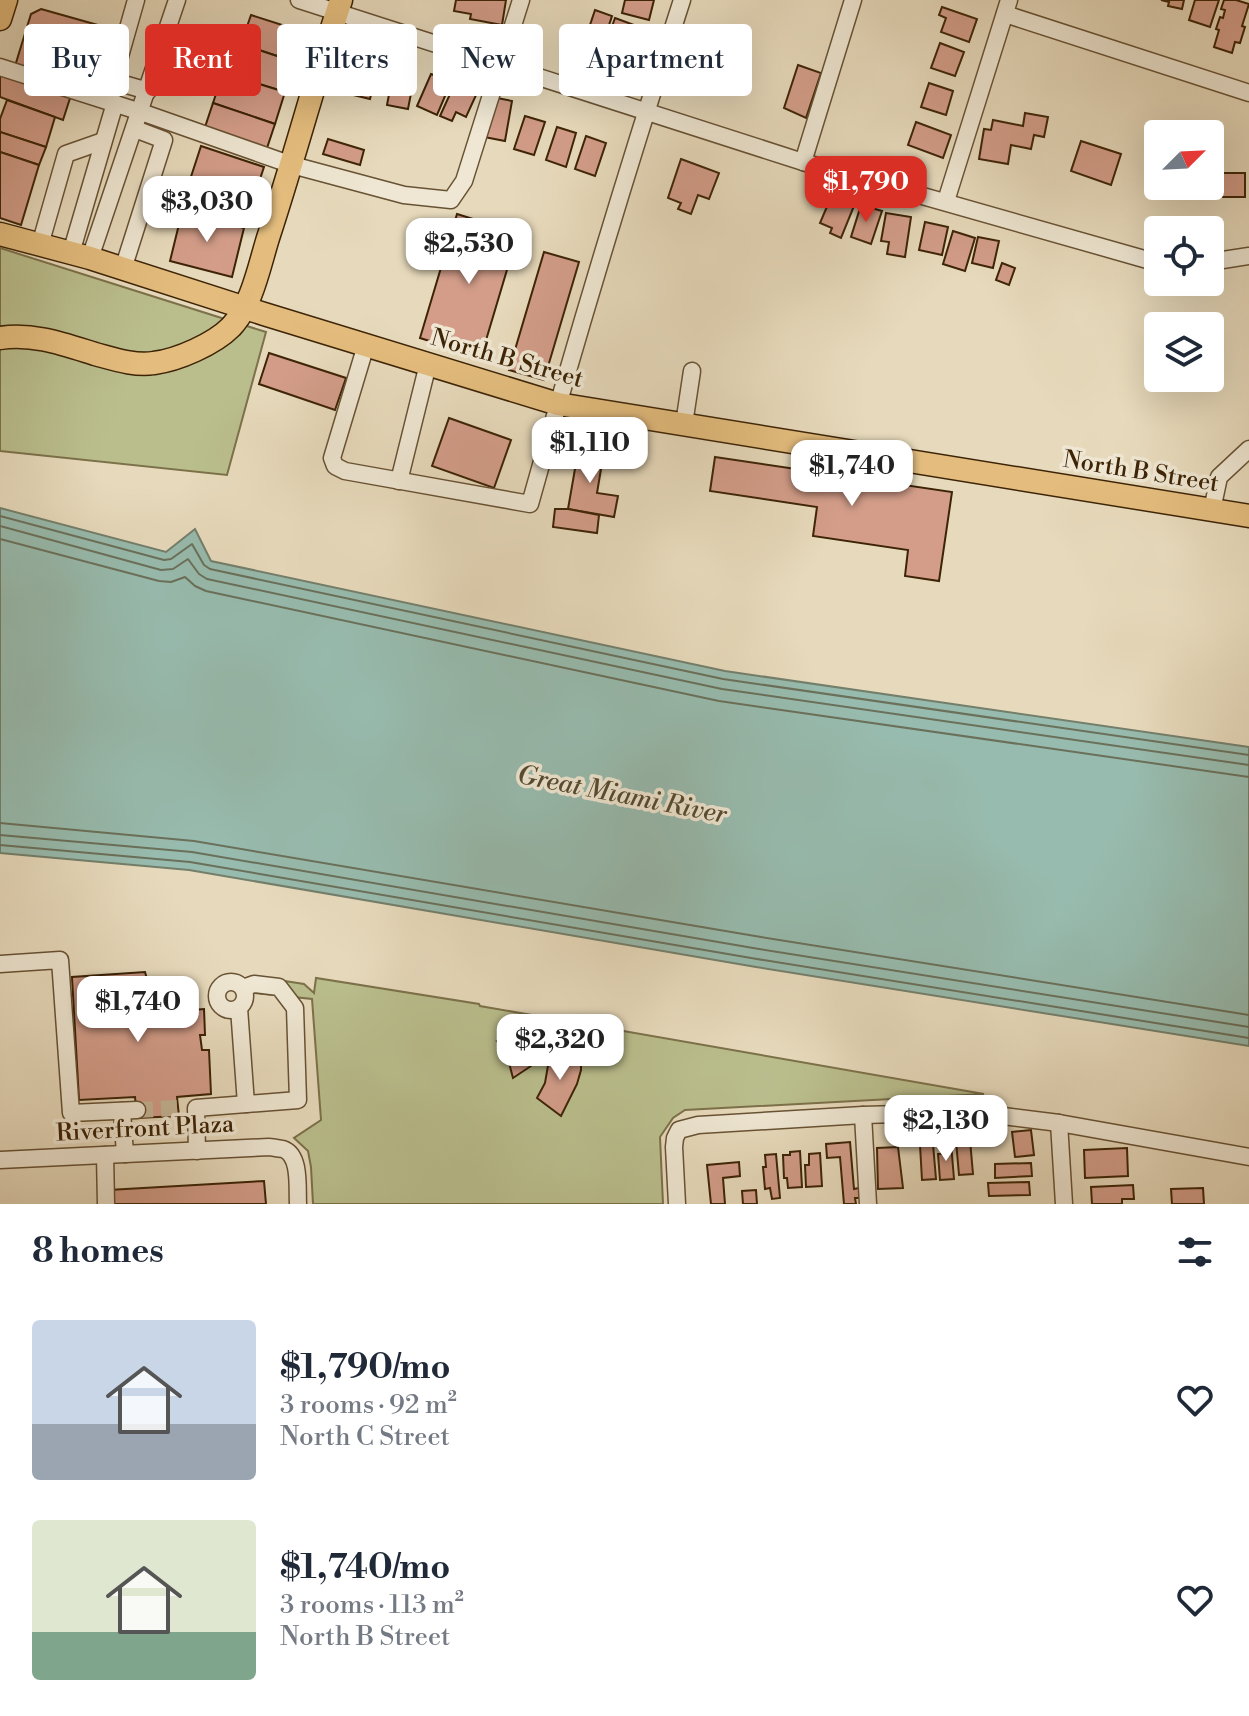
<!DOCTYPE html>
<meta charset="utf-8">
<style>
:root{--surface:#fff;--page:#f2f2f3;--text:#1f2937;--muted:#747a83;--accent:#d93025}
body{margin:0;font-family:"Libre Bodoni",serif;background:var(--page);color:var(--text);height:100vh;display:flex;flex-direction:column;font-size:30px;white-space:nowrap}
*{box-sizing:border-box;margin:0}
p{font-size:26px;color:var(--muted)}
.icon{flex:none;width:44px;height:44px;fill:none;stroke:currentColor;stroke-width:2;stroke-linecap:round;stroke-linejoin:round}
.map{position:relative;height:1204px;overflow:hidden}
.panel{display:flex;flex-direction:column;background:var(--surface);flex:1}
.panel>*{flex:none}
.banner{position:absolute;left:24px;top:24px;width:800px;height:72px;display:flex;gap:16px}
.needle{width:52px;rotate:66deg}
.tools{position:absolute;left:1144px;top:120px;display:grid;gap:16px}
.tools a{display:grid;place-items:center;width:80px;height:80px;border-radius:8px;background:var(--surface);box-shadow:0 8px 32px #0002;font-size:40px}
.price{position:absolute;translate:-50% -68px;padding:0 18px;border-radius:16px;background:#fff;color:#222;font-size:26px;line-height:52px;filter:drop-shadow(0 2px 4px #0008)}
.price::after{content:'';position:absolute;left:50%;top:48px;width:24px;height:18px;margin-left:-12px;background:inherit;clip-path:polygon(0 0,100% 0,50% 100%)}
.price.active{background:var(--accent);color:#fff}
ul{padding:0;list-style:none}
li{display:flex;align-items:center;gap:24px;height:200px;padding:0 32px}
li span{display:grid;place-items:center;flex:none;width:224px;height:160px;border-radius:8px;color:#555}
li>.icon{margin-inline-start:auto}
span .icon{width:96px;height:96px;fill:#fffc;stroke-width:1}
li b{font-size:34px}
h2{display:flex;justify-content:space-between;align-items:center;height:96px;padding:0 32px;font-size:34px}
.pill{padding:0 28px;border-radius:8px;background:var(--surface);box-shadow:0 8px 32px #0002;font-size:28px;line-height:72px}
.pill.active{background:var(--accent);color:#fff}
.map>svg:first-child{display:block}
</style>
<div class="map">
<svg width="1249" height="1204" viewBox="0 0 1249 1204">
<rect width="100%" height="100%" fill="#e7dabc"/>
<filter id="stains"><feTurbulence type="fractalNoise" baseFrequency=".0025" numOctaves="4"/><feColorMatrix values="0 0 0 0 .2 0 0 0 0 .09 0 0 0 0 .02 0 0 0 .5 -.17"/></filter>
<radialGradient id="worn" r=".72"><stop offset=".6" stop-color="#630" stop-opacity="0"/><stop offset="1" stop-color="#630" stop-opacity=".3"/></radialGradient>
<!-- green -->
<g fill="#babe8d" stroke="#7c714a" stroke-width="2">
<path d="M0 248 266 332 227 475 0 451Z"/>
<path d="M253 976 304 984 314 993 316 978 479 1004 480 1006 984 1094 685 1110 673 1118 660 1137 663 1204H313L311 1167 308 1151 294 1138 321 1120 312 999 255 993Z"/>
</g>
<!-- water -->
<path fill="#97bbae" stroke="#737f6b" stroke-width="2" d="M0 508 166 552 195 529 211 561 725 671 1249 747V1046L756 967 189 870 0 853Z"/>
<g fill="none" stroke-linecap="round" stroke-linejoin="round">
<!-- shore -->
<g stroke="#6a705a" stroke-width="2">
<path d="M0 516 164 560 171 559 192 544 204 565 210 569 723 679 1249 755"/>
<path d="M0 526 161 570 173 569 188 559 199 574 207 579 722 689 1249 765"/>
<path d="M0 539 159 581 171 582 185 577 195 586 206 591 719 701 1249 777"/>
<path d="M0 823 194 841 761 937 1249 1015"/>
<path d="M0 835 192 852 759 949 1249 1027"/>
<path d="M0 845 190 862 757 959 1249 1038"/>
</g>
</g>
<!-- building -->
<g fill="#d39d89" stroke="#3d2406" stroke-width="2">
<path d="M456 0H506L502 25 470 19 471 14 454 11Z"/>
<path d="M625 0H654L649 20 622 13Z"/>
<path d="M1161 0H1184L1182 9 1168 6 1169 2Z"/>
<path d="M1195 0H1219L1210 27 1189 20Z"/>
<path d="M1224 0H1236L1249 4 1242 26 1245 27 1240 43 1235 42 1232 53 1214 47 1219 30 1216 29 1220 17 1223 18 1225 10 1221 9Z"/>
<path d="M942 7 977 19 969 42 941 32 946 18 939 15Z"/>
<path d="M41 9 112 29 95 90 15 66 31 14Z"/>
<path d="M595 10 612 16 601 49 584 43Z"/>
<path d="M251 15 304 32 295 62 241 44Z"/>
<path d="M615 18 645 29 632 65 602 55Z"/>
<path d="M713 32 748 45 740 67 736 65 728 87 697 76Z"/>
<path d="M940 43 964 52 955 76 931 68Z"/>
<path d="M241 44 295 62 285 92 231 75Z"/>
<path d="M354 60 378 67 370 99 345 93Z"/>
<path d="M0 64 73 89 63 120 0 97Z"/>
<path d="M798 65 821 73 806 118 784 108Z"/>
<path d="M223 73 285 92 275 124 213 103Z"/>
<path d="M393 73 414 78 408 109 387 105Z"/>
<path d="M431 74 451 82 437 115 417 106Z"/>
<path d="M455 83 477 93 466 117 456 112 452 121 440 116Z"/>
<path d="M929 83 953 91 946 115 921 107Z"/>
<path d="M487 96 512 101 505 141 479 136Z"/>
<path d="M7 100 55 117 46 147 0 132V119Z"/>
<path d="M213 103 275 124 266 151 204 130Z"/>
<path d="M1025 113 1048 117 1044 137 1034 135 1031 149 1011 145 1008 164 979 159 984 129 991 130 993 120 1023 126Z"/>
<path d="M525 116 545 122 534 155 514 149Z"/>
<path d="M916 122 951 135 943 158 908 145Z"/>
<path d="M557 127 576 133 566 167 546 160Z"/>
<path d="M0 132 46 147 39 165 0 152Z"/>
<path d="M586 136 606 143 595 176 575 169Z"/>
<path d="M328 139 364 150 360 165 323 154Z"/>
<path d="M1081 141 1121 154 1111 185 1071 171Z"/>
<path d="M201 146 264 167 249 212 186 192Z"/>
<path d="M0 152 39 165 21 225 0 218Z"/>
<path d="M681 159 719 173 709 199 698 195 691 214 678 209 681 203 668 198Z"/>
<rect x="1218" y="173" width="27" height="24"/>
<path d="M831 197 854 206 841 238 830 233 832 228 820 223Z"/>
<path d="M861 205 882 211 871 244 851 237Z"/>
<path d="M182 212 244 228 232 277 170 261Z"/>
<path d="M886 213 911 217 905 257 887 254 889 242 881 241Z"/>
<path d="M457 214 518 233 481 357 420 338Z"/>
<path d="M925 222 948 227 942 255 919 250Z"/>
<path d="M953 231 975 238 965 271 943 264Z"/>
<path d="M978 237 999 241 993 268 972 263Z"/>
<path d="M544 252 579 262 544 380 509 370Z"/>
<path d="M1002 263 1015 268 1009 285 996 280Z"/>
<path d="M269 353 346 378 335 410 259 384Z"/>
<path d="M449 418 511 440 494 488 432 466Z"/>
<path d="M579 446 604 451 597 493 618 496 614 517 568 509Z"/>
<path d="M715 457 952 492 939 581 905 576 908 550 813 536 817 507 710 491Z"/>
<path d="M555 509H568L599 515 597 533 553 527Z"/>
<path d="M145 972 147 979 170 978V1014L179 1015V1011L204 1009 205 1035H200L202 1050H209L211 1094 177 1097 179 1116 137 1118 135 1097 79 1100 72 977Z"/>
<path d="M516 1035 527 1041 539 1044 533 1055 531 1066 513 1078 508 1059 497 1041Z"/>
<path d="M550 1054 581 1057V1070L577 1084 561 1116 537 1098 545 1083Z"/>
<path d="M1031 1130 1034 1155 1015 1157 1012 1132Z"/>
<path d="M970 1140 973 1174 959 1175 956 1141Z"/>
<path d="M850 1142 854 1189 859 1188 860 1198H855L856 1204H844L840 1157 827 1158 826 1144Z"/>
<path d="M951 1143 954 1179 940 1180 938 1154H942L941 1144Z"/>
<path d="M933 1144 936 1179 922 1180 920 1145Z"/>
<path d="M898 1147 903 1188 878 1189 877 1148Z"/>
<path d="M1127 1148 1128 1176 1085 1178 1084 1150Z"/>
<path d="M800 1151 802 1187 788 1188 787 1178H784L783 1155H790V1152Z"/>
<path d="M820 1153 822 1186 806 1187 805 1165H809V1154Z"/>
<path d="M776 1154 780 1198 772 1199 770 1188 765 1189 763 1167H766L765 1155Z"/>
<path d="M739 1162 740 1176 723 1178 725 1204H711L707 1165Z"/>
<path d="M1031 1163 1032 1176 995 1178V1164Z"/>
<path d="M264 1181 266 1204H109V1190Z"/>
<path d="M1029 1182 1030 1195 989 1196 988 1183Z"/>
<path d="M1133 1185 1134 1199H1122V1204H1092L1091 1187Z"/>
<path d="M1203 1188 1204 1204H1172L1171 1189Z"/>
<path d="M756 1190 757 1204H743L742 1191Z"/>
</g>
<g fill="none" stroke-linecap="round" stroke-linejoin="round">
<!-- minor-tunnel -->
<path stroke="#c5b698" stroke-width="16" stroke-dasharray="16 8" stroke-linecap="butt" d="M137 1110 178 1108"/>
<defs>
<g id="minor">
<path d="M136 0 113 81 148 91"/>
<path d="M299 0 803 162 1158 263"/>
<path d="M1005 14 1249 93"/>
<path d="M0 67 141 112 292 165 404 195 451 200 464 181 521 0"/>
<path d="M803 162 853 0"/>
<path d="M946 201 1009 0"/>
<path d="M40 245 66 154 103 141"/>
<path d="M71 253 115 103"/>
<path d="M90 258 177 0"/>
<path d="M1210 262 1249 256"/>
<path d="M123 269 164 140 135 129"/>
<path d="M366 345 332 458 335 466 345 471 530 504C577 335 628 167 682 0"/>
<path d="M684 424 692 371"/>
<path d="M399 481 428 364"/>
<path d="M1212 510 1219 477 1249 449"/>
<path d="M0 964 60 960 71 1113 137 1110"/>
<circle cx="231" cy="996" r="14"/>
<path d="M239 1008 246 1104"/>
<path d="M122 1111 125 1154"/>
<path d="M863 1115 868 1204"/>
<path d="M1059 1123 1064 1204"/>
<path d="M197 1151 196 1108 298 1100 295 1008 279 987 254 984 243 988"/>
<path d="M105 1155 106 1204"/>
<path d="M0 1160 269 1147C270 1147 282 1149 283 1149 301 1155 297 1188 298 1204"/>
<path d="M677 1204 674 1147 675 1138 679 1130 698 1125 863 1115 971 1112 1059 1123 1249 1157"/>
</g>
<g id="major">
<path d="M0 19 6 0"/>
<path d="M0 234 90 258 264 314 558 404 1249 516"/>
<path d="M0 338C33 333 63 344 95 354 114 359 134 366 154 363 178 360 214 344 231 327 252 305 259 267 268 238 294 159 315 79 341 0"/>
</g>
</defs>
<!-- minor casing -->
<use href="#minor" stroke="#685234" stroke-width="19"/>
<!-- major casing -->
<use href="#major" stroke="#3d2406" stroke-width="25"/>
<!-- minor -->
<use href="#minor" stroke="#efe7d3" stroke-width="16"/>
<!-- major -->
<use href="#major" stroke="#e4bd7e" stroke-width="22"/>
</g>
<g text-anchor="middle" dominant-baseline="central" stroke-width="7" stroke-linejoin="round" paint-order="stroke">
<!-- street labels -->
<g font-size="24" fill="#3d2406" stroke="#efe7d3">
<text transform="translate(507 359) rotate(16)">North B Street</text>
<text transform="translate(1141 472) rotate(9)">North B Street</text>
<text transform="translate(145 1129) rotate(-3)">Riverfront Plaza</text>
</g>
<!-- water labels -->
<g font-size="26" font-style="italic" fill="#544a30" stroke="#efe7d3">
<text transform="translate(622 795) rotate(11)">Great Miami River</text>
</g>
</g>
<rect width="100%" height="100%" filter="url(#stains)"/>
<rect width="100%" height="100%" fill="url(#worn)"/>
</svg>
<div class="tools">
<a><svg class="needle" viewBox="-14 -14 28 28"><path d="M0-13l5 13h-10z" fill="#e53935"/><path d="M0 13l5-13h-10z" fill="#747a83"/></svg></a>
<a><svg class="icon" aria-label="locate" viewBox="0 0 24 24"><circle cx="12" cy="12" r="6"/><path d="M12 2v4M12 18v4M2 12h4M18 12h4"/></svg></a>
<a><svg class="icon" aria-label="layers" viewBox="0 0 24 24"><path d="M12 4l9 5-9 5-9-5zM3 14l9 5 9-5"/></svg></a>
</div>
<b class="price active" style="left:866px;top:224px">$1,790</b>
<b class="price" style="left:207px;top:244px">$3,030</b>
<b class="price" style="left:469px;top:286px">$2,530</b>
<b class="price" style="left:590px;top:485px">$1,110</b>
<b class="price" style="left:852px;top:508px">$1,740</b>
<b class="price" style="left:138px;top:1044px">$1,740</b>
<b class="price" style="left:560px;top:1082px">$2,320</b>
<b class="price" style="left:946px;top:1163px">$2,130</b>
<div class="banner">
<a class="pill">Buy</a>
<a class="pill active">Rent</a>
<a class="pill">Filters</a>
<a class="pill">New</a>
<a class="pill">Apartment</a>
</div>
</div>
<section class="panel">
<h2>8 homes<svg class="icon" aria-label="filters" viewBox="0 0 24 24"><path d="M4 7h16M4 17h16"/><circle cx="9" cy="7" r="2"/><circle cx="15" cy="17" r="2"/></svg></h2>
<ul>
<li><span style="background:linear-gradient(#c9d6e8 65%,#9aa5b1 0)"><svg class="icon" aria-label="home" viewBox="0 0 24 24"><path d="M3 11l9-7 9 7M6 9v11h12V9"/></svg></span><div><b>$1,790/mo</b><p>3 rooms · 92 m²</p><p>North C Street</p></div><svg class="icon" aria-label="heart" viewBox="0 0 24 24"><path d="M12 20l-8-8c-3-5 5-10 8-4 3-6 11-1 8 4z"/></svg></li>
<li><span style="background:linear-gradient(#dfe7d0 70%,#7fa58c 0)"><svg class="icon" aria-label="home" viewBox="0 0 24 24"><path d="M3 11l9-7 9 7M6 9v11h12V9"/></svg></span><div><b>$1,740/mo</b><p>3 rooms · 113 m²</p><p>North B Street</p></div><svg class="icon" aria-label="heart" viewBox="0 0 24 24"><path d="M12 20l-8-8c-3-5 5-10 8-4 3-6 11-1 8 4z"/></svg></li>
</ul>
</section>
